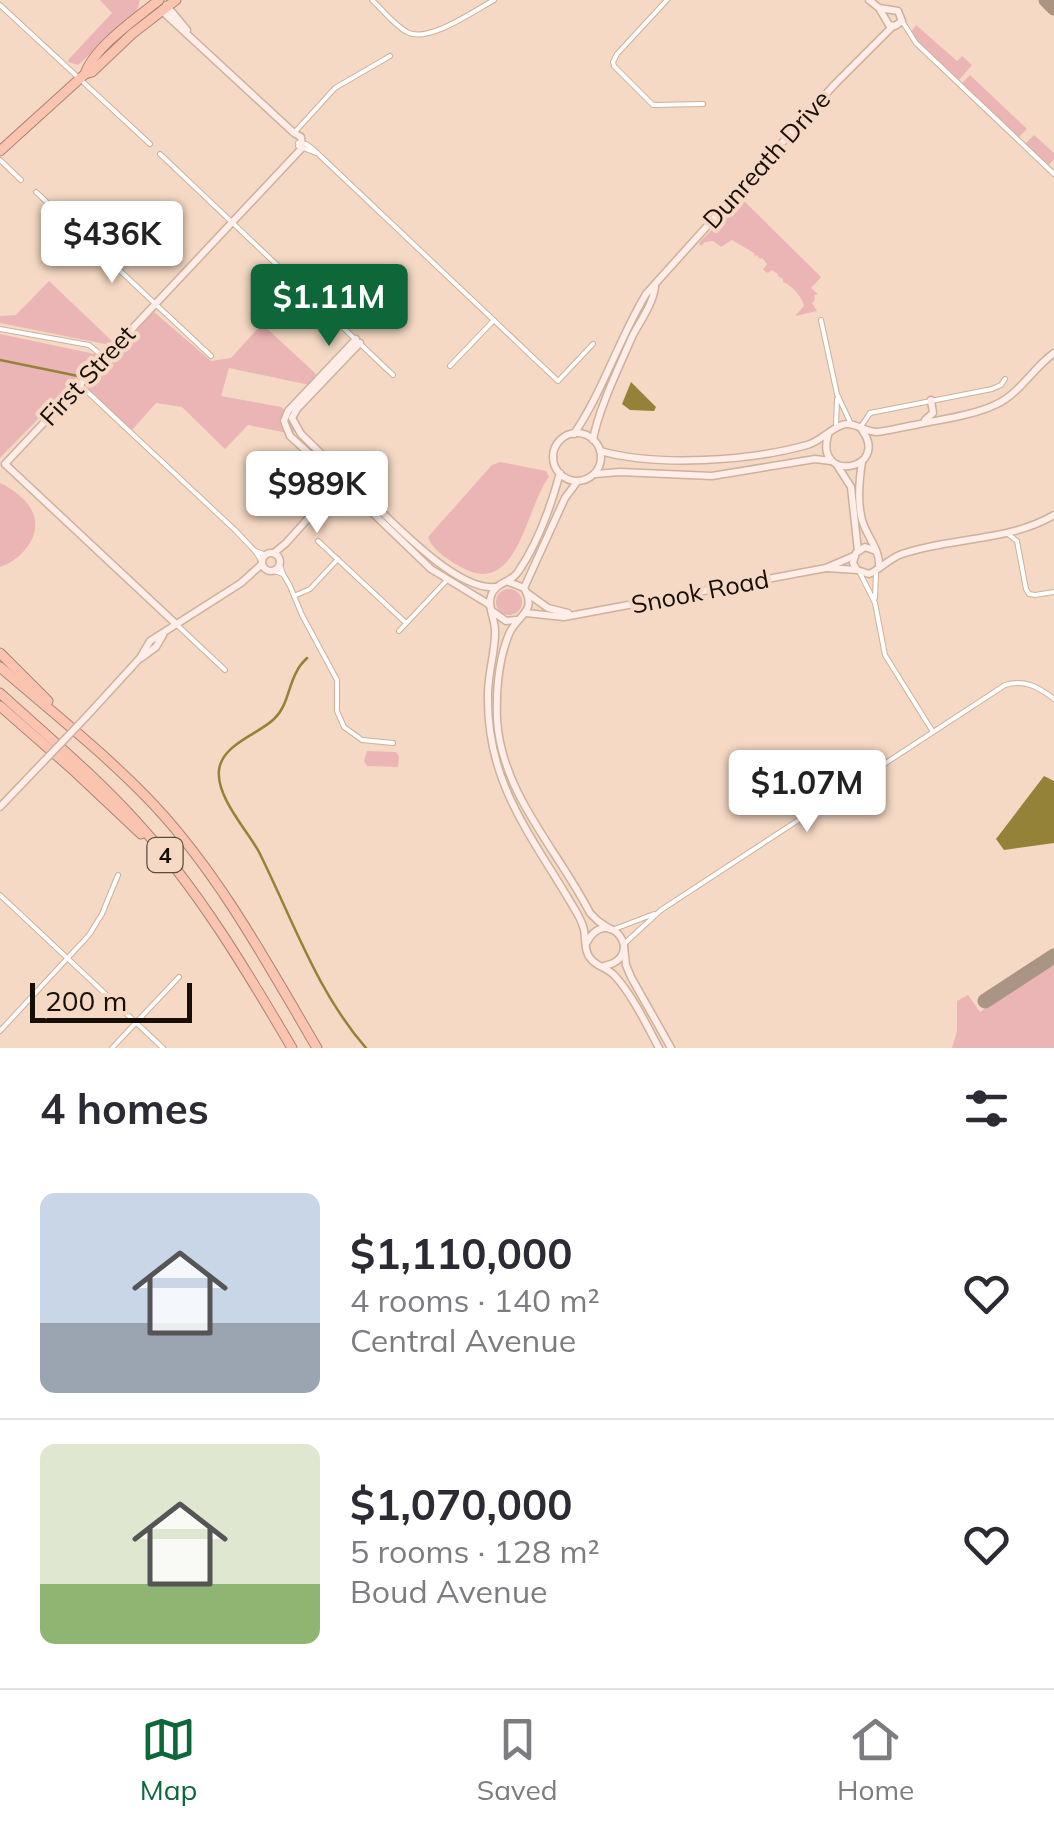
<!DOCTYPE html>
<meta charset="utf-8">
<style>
:root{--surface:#fff;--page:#f2f2f3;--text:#2b2b33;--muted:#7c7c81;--line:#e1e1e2;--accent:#0d6739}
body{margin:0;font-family:Mulish,sans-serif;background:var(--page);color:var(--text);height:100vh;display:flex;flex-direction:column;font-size:38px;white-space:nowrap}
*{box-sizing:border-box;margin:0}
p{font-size:32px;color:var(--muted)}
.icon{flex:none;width:55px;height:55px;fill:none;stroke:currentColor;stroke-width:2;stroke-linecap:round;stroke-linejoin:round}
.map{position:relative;height:1048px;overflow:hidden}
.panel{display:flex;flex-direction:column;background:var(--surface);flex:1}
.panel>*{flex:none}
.scale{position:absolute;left:30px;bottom:25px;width:162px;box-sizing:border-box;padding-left:10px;border:5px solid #170e07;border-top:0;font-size:28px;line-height:35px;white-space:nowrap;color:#170e07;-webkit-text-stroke:8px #f5d9c4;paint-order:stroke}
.price{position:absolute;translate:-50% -85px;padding:0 22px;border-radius:10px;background:#fff;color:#222;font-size:32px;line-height:65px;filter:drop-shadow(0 2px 5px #0008)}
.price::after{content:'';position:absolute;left:50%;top:60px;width:30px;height:22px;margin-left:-15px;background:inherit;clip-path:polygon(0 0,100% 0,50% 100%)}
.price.active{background:var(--accent);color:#fff}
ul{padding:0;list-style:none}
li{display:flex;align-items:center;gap:30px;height:250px;padding:0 40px}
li+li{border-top:2px solid var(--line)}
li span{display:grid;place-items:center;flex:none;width:280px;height:200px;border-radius:15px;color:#555}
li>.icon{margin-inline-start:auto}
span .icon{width:120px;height:120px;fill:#fffc;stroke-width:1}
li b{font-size:42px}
h2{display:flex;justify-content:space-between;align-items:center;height:120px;padding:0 40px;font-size:42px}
.dock{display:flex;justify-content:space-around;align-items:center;height:140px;border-top:2px solid var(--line);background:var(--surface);font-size:28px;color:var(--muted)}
.dock a{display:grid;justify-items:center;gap:5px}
.dock .active{color:var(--accent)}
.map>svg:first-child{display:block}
</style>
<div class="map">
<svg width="1054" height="1048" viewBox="0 0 1054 1048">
<rect width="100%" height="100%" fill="#f5d9c4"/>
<!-- green -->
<g fill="#eab5b4">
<path d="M100 0H140L137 11 78 65 68 62 69 59 112 13Z"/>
<path d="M916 25 957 61 962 56 972 65 958 81 913 37 911 32Z"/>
<path d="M970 75 1027 129 1018 138 961 84Z"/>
<path d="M1034 135 1054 153V159L1047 167 1023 146Z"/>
<path d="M742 199 821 277 811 288 818 294 814 295 815 300 812 303 817 311 795 316 804 306C803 297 789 283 783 282V279L778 276V274L772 270 768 273 763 270 767 264 762 258 760 259 757 255 755 256 754 253 732 240 721 247 713 241 705 242 701 246 699 243Z"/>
<path d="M49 281 114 343 105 344 0 323V316L16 315Z"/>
<path d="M154 312 211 361 231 358 262 324 316 374 310 385 229 368 221 396 281 407 303 428 302 434 295 431 292 434 248 425 225 449 182 407 156 403 131 431 76 380 0 458V334L109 357Z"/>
<path d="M500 462 546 471 549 477C526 506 518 598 463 568 450 561 433 551 428 537L492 465Z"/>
<path d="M0 483C11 488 25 498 31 509 45 533 22 560 0 567Z"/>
<circle cx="509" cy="602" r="13"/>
<path d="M367 751 396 752 399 756 398 767 367 766 364 761Z"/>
<path d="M1054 965V1048H952L957 1031V1001L968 995 980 1012Z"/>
</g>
<!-- water -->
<g fill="#938238">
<path d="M631 382 656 407 654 411 630 410 622 404Z"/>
<path d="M1044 776 1054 781V843L1004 850 996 839Z"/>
</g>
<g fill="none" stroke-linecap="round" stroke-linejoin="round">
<!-- stream -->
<g stroke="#938238" stroke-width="2.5">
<path d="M0 360 78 376"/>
<path d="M307 658C303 662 299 666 297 671 288 686 288 706 274 719 259 734 222 744 219 770 216 797 247 830 259 852 292 918 317 992 366 1048"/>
</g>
<!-- taxiway -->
<g stroke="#aa9584" stroke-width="15">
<path d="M1046 0 1054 8"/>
<path d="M985 1001 1054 956"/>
</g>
<defs>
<g id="street">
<path d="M372 0C383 10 394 25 407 32 428 44 475 10 494 0"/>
<path d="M667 0 617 54 613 62 614 66 653 105 703 104"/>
<path d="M0 5 150 144"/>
<path d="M902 21 916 43 1054 174"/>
<path d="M294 133 335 88 390 56"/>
<path d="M298 143 306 144 313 149 558 381 593 344"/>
<path d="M298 146 316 153"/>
<path d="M160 154 393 375"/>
<path d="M0 160 21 180"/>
<path d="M36 192 211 356"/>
<path d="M821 320 837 394 851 424"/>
<path d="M0 329 89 345 104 357"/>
<path d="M450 366 494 320"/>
<path d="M79 384 235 530 255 551 262 562"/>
<path d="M836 425 837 399"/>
<path d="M860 428 870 413 992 389 1001 385 1005 379"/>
<path d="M1008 534 1017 541 1026 589 1029 594 1035 595 1054 592"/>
<path d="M318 541 406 623"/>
<path d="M255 551 266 555"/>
<path d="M279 562 283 574 290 586 302 615 337 680V711L344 727 362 740 393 743"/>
<path d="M272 570 283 574"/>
<path d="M860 573 875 603 885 655 933 732"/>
<path d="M294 596 310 589 338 559"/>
<path d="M875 598 876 573"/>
<path d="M176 624 225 670"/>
<path d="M399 631 447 580"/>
<path d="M0 895 163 1048"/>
<path d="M612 930 654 914"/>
<path d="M624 944 661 910 1005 685C1024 679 1039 687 1054 699"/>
<path d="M0 1031 89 935 102 914 118 875"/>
<path d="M112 1048 179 977"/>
</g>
<g id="secondary">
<path d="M869 0 879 8 889 25 895 26 902 21 898 11 879 8"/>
<path d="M166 5 187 30"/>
<path d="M162 11 294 133 301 137 302 148 5 464 176 624"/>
<path d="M925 420 933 413 931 400"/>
<circle cx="577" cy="457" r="24"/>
<path d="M574 434C603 391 619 339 646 294L835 84 893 26"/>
<path d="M828 435C814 484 891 470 862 430"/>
<path d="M593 440C598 410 620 365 632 337 640 321 653 304 655 287"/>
<path d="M600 451C658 467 750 461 807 445 822 441 835 424 847 424 858 424 865 432 877 432 889 431 902 427 915 425 942 419 972 416 997 404 1020 393 1033 368 1054 353"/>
<path d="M862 462C859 481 857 501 862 520 866 535 880 550 879 565"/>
<path d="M837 465 851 487 858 551"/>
<path d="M560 473C551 506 538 543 518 572 511 583 495 582 491 596 487 607 496 621 495 633 495 653 488 673 488 694 486 781 529 832 571 903 576 911 582 920 584 930 586 940 584 952 591 959 597 967 607 967 615 976 633 996 646 1024 659 1048"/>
<path d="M595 474 620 472 712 476 815 459 831 461"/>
<path d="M355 487 301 434 292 418 297 409 360 343"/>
<path d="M355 496 290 436 284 421 288 411 356 339"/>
<path d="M327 502 343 492 355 496 431 569 490 605"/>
<path d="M876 551 865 547 856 553 853 563 857 570 869 574C881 569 888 559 902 554 951 537 1008 542 1054 515"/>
<path d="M274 553 286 543 332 492C341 483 349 484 360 491 389 518 455 591 495 587"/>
<circle cx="271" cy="562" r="9"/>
<path d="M827 568 857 570"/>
<path d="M509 582 524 588C538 612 517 615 509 634 498 661 496 691 497 719 501 793 558 850 590 913L598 921 610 929"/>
<path d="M524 588 565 498 577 482"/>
<path d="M527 593 548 608 568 613"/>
<path d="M492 611 506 621 516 620"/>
<path d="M526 613 564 617 826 568 854 556"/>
<path d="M141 658 156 647 163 635"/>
<path d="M86 717 140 658 150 641 241 583 262 564"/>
<path d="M0 807 44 761"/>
<path d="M587 942C608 903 648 957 604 966"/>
<path d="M624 946 626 965 631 977 671 1048"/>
</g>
<g id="highway">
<path d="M85 74C94 47 137 18 159 0"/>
<path d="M0 151 85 74 92 72 132 34 176 0"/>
<path d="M0 653 48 701"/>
<path d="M0 667C52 712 107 755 155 806 221 877 268 965 317 1048"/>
<path d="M0 693C45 734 93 774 135 820 198 889 245 968 292 1048"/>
<path d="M0 706 72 769 141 834"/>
</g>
</defs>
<!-- street casing -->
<use href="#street" stroke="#ccb19d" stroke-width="6"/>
<!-- secondary casing -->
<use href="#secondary" stroke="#ccb19d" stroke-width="9"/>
<!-- highway casing -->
<use href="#highway" stroke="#ab8476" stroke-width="11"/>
<!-- street -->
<use href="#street" stroke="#fff" stroke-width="4"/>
<!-- secondary -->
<use href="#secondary" stroke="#feede8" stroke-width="6"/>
<!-- highway -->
<use href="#highway" stroke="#fac4b1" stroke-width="9"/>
<defs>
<path id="secondary-bridge" d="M44 761 86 717"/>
</defs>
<!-- secondary-bridge casing -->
<use href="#secondary-bridge" stroke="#ccb19d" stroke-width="9" stroke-linecap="butt"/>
<!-- secondary-bridge -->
<use href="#secondary-bridge" stroke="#feede8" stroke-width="6"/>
</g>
<g text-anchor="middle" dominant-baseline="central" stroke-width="8" stroke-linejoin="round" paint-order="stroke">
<!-- shield labels -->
<rect fill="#f5d9c4" stroke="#5a4b40" stroke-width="2.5" x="147.5" y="838" width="35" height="34" rx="8"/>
<g font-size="22" font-weight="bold" fill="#170e07">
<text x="165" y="855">4</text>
</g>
<!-- street labels -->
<g font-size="25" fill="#170e07" stroke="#f5d9c4">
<text transform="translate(766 159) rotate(-48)">Dunreath Drive</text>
<text transform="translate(87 375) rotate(-47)">First Street</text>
<text transform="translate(700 591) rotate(-11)">Snook Road</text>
</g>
</g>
</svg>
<div class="scale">200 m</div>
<b class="price" style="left:112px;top:286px">$436K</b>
<b class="price active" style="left:329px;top:349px">$1.11M</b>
<b class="price" style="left:317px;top:536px">$989K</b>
<b class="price" style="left:807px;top:835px">$1.07M</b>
</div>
<section class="panel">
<h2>4 homes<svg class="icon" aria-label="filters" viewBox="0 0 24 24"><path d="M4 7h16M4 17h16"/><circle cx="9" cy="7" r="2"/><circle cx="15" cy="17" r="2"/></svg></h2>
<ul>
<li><span style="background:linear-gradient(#c9d6e8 65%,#9aa5b1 0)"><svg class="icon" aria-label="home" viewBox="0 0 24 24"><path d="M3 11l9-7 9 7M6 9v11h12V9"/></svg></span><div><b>$1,110,000</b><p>4 rooms · 140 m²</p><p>Central Avenue</p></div><svg class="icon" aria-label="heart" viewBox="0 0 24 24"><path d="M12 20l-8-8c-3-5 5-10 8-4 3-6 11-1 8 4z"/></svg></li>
<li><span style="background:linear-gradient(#dfe7d0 70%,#8fb573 0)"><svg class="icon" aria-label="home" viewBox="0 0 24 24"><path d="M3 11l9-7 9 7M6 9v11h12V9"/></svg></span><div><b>$1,070,000</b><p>5 rooms · 128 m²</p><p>Boud Avenue</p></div><svg class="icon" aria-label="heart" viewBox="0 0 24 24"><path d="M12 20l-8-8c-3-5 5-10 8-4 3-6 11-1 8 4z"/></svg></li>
</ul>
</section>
<nav class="dock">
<a class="active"><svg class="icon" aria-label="map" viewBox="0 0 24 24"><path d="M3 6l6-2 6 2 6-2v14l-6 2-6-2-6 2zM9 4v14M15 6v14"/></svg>Map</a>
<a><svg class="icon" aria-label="saved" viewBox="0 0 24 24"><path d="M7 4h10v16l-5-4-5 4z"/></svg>Saved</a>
<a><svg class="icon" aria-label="home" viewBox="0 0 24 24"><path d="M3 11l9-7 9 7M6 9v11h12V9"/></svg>Home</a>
</nav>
